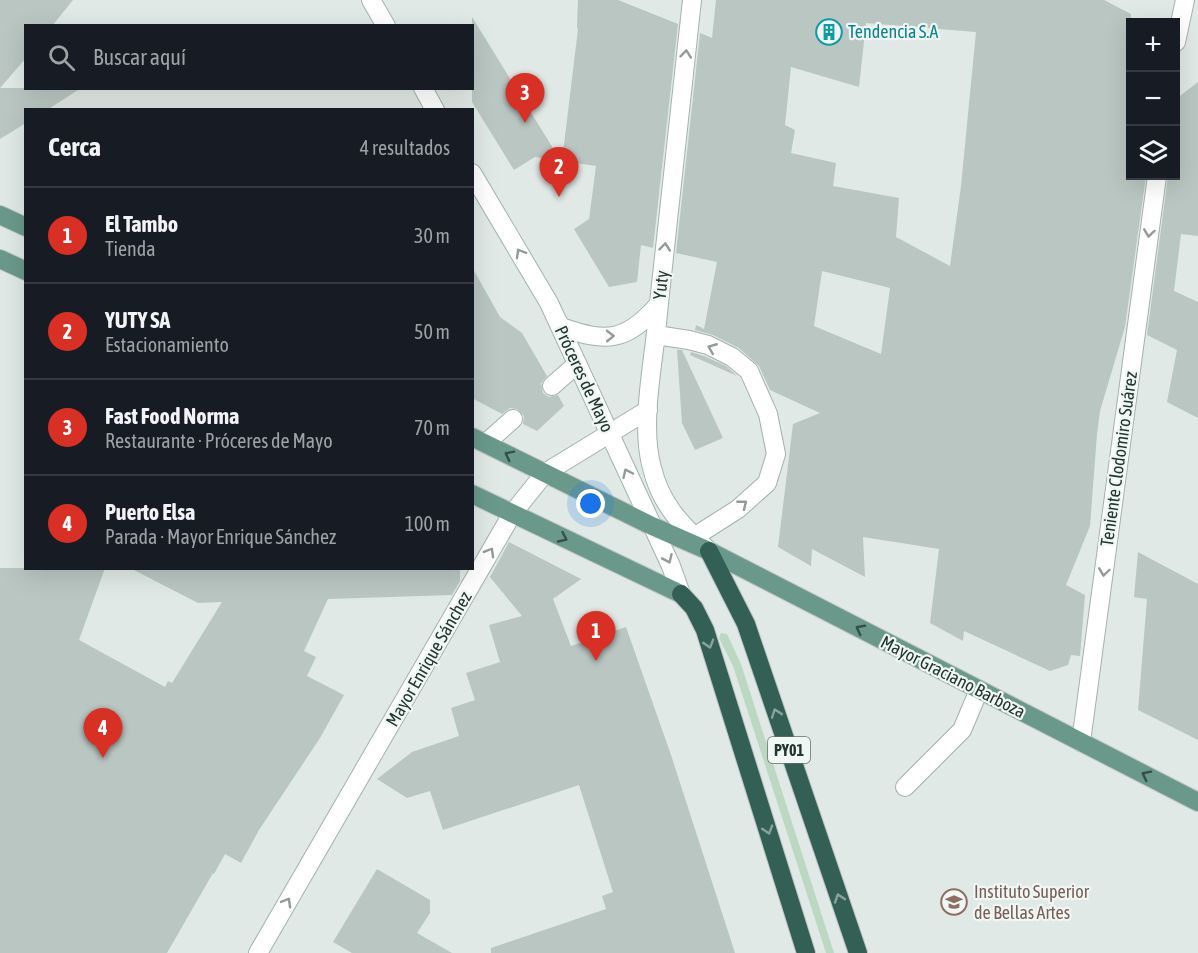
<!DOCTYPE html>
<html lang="es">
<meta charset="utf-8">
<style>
:root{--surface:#171b24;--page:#242831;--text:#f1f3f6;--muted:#9ea1a6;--line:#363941;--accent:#d93025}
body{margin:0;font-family:"Asap Condensed",sans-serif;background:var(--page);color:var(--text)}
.controls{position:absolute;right:18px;top:18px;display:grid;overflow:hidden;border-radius:0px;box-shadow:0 6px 24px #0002}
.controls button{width:54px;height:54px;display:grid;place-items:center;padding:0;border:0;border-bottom:2px solid var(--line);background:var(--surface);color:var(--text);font:30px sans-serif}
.you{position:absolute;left:591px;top:504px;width:21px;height:21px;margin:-15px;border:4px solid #fff;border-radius:50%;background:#1a73e8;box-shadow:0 0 0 9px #1a73e833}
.badge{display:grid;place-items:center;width:39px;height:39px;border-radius:50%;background:var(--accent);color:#fff;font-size:20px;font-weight:700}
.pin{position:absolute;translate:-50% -50px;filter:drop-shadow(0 2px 3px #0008)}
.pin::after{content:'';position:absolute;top:32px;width:21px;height:18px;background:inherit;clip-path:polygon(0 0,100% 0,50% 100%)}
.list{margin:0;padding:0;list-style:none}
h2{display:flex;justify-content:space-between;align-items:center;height:78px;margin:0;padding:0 24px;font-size:26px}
h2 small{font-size:20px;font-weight:400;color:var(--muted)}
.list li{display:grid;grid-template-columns:39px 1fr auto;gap:18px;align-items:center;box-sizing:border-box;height:96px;padding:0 24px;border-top:2px solid var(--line)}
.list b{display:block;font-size:22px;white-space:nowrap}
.list p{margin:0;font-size:20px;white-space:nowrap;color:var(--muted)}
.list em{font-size:20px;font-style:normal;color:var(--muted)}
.icon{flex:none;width:33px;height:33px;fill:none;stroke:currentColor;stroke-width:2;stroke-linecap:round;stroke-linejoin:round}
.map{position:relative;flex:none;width:1198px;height:953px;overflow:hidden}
.search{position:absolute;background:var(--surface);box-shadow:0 6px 24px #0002;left:24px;top:24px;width:450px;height:66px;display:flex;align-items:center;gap:15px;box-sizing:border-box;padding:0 21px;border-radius:0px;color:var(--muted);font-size:22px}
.panel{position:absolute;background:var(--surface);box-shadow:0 6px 24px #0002;left:24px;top:108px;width:450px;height:462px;border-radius:0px}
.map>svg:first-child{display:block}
.green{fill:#bcd8c3}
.building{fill:#b9c6c1;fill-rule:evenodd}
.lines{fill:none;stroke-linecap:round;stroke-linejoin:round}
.lane-casing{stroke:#a4b0ab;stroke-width:20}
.street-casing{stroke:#a4b0ab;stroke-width:20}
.secondary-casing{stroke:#a1b3ac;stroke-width:20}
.primary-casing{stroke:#bdc3c1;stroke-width:20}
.highway-casing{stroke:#bdc3c1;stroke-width:20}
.lane{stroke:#fff;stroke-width:18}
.street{stroke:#fff;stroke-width:18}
.secondary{stroke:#fff;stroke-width:18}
.primary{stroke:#6a998c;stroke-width:18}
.highway{stroke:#335f55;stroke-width:18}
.oneway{stroke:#919b98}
.oneway2{stroke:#355048}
.oneway3{stroke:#88a39c}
.labels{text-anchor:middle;stroke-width:4.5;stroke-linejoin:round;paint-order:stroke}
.shield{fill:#f0f6f3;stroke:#60706b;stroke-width:1.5}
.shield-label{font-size:16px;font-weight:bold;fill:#233731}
.culture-label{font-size:18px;fill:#0d838f;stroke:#f0f6f3;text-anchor:start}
.street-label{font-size:18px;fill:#233731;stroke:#f0f6f3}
.education-label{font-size:18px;fill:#785e54;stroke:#f0f6f3;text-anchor:start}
</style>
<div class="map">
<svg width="1198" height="953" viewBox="0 0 1198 953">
<rect width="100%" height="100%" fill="#e0e9e5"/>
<path class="green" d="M 721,633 L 727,634 L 741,664 L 834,953 L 826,953 L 733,666 L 719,638 Z"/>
<path class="building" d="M 0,0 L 73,0 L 52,26 L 26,26 L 26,58 L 0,88 L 81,88 L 47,110 L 26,110 L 26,123 L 0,139 Z
M 578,0 L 618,0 L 678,24 L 653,248 L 641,245 L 637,282 L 609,287 L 574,229 L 589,219 L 596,166 L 562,161 L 578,29 L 577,28 Z
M 716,0 L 1104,0 L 1131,14 L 1131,176 L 1146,176 L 1125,327 L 1100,411 L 1097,434 L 1090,526 L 1066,585 L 1085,595 L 1080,656 L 1071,655 L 1068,665 L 1050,671 L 964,631 L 963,641 L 930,623 L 939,549 L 863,537 L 865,577 L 812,549 L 811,566 L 778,547 L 793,424 L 820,413 L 770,390 L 759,366 L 739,348 L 713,335 L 695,330 L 696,325 L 704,329 L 717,262 L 676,253 L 700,33 L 712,38 ZM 866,23 L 976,32 L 961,186 L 950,266 L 896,237 L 899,198 L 833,186 L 836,163 L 791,153 L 795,130 L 785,125 L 791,67 L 859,87 ZM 822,271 L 890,288 L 881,354 L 814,326 Z
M 472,17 L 561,161 L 535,157 L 514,170 L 472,102 Z
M 1198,82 L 1198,236 L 1181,234 L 1174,291 L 1198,302 L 1198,418 L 1167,402 L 1177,350 L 1147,335 L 1168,176 L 1176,176 L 1176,99 Z
M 472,267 L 500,317 L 522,333 L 547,376 L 541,383 L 543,393 L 549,397 L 558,395 L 564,406 L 537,431 L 523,424 L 524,416 L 517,409 L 510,408 L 502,414 L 472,398 Z
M 677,350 L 682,350 L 723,438 L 695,450 L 682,423 Z
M 691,352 L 704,356 L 726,366 L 737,376 L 690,355 Z
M 509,542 L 581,579 L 553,599 L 571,646 L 626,627 L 671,755 L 735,953 L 491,953 L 491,948 L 606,909 L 602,896 L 613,892 L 579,785 L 443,830 L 430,791 L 407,798 L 377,779 L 412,752 L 459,736 L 451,708 L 475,700 L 466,673 L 500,662 L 489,625 L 522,616 L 490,577 Z
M 1138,552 L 1198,584 L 1198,740 L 1138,710 L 1147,599 L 1134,597 Z
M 0,568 L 105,568 L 79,640 L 165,687 L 168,681 L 172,683 L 222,602 L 198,603 L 130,568 L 460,568 L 460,581 L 452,595 L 328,599 L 304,651 L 316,657 L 307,676 L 344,695 L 320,738 L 259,830 L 241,863 L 225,854 L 214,874 L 213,873 L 167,953 L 0,953 Z
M 377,869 L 430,900 L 430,913 L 417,933 L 452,953 L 352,953 L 333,942 Z"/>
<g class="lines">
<g class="lane-casing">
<path id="lane" d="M 656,335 L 689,340 L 708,345 L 732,357 L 749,371 L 768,414 L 776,454 L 767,483 L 738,509 L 694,537
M 552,386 L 577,364
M 486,443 L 513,419
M 905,787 L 962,730 L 979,690"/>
</g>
<g class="street-casing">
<path id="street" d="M 1176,42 L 1185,0
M 1081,742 L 1157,176
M 258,953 L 512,514 L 545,473 L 648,410"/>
</g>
<g class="secondary-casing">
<path id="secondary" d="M 371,0 L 386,26
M 692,0 C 680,107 668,215 657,323 C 653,367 640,425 652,468 C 661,505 681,524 707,549
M 423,88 L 435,110
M 472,173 L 549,303 L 671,566 L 681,594
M 558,322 L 561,327 C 607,343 626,342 659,304"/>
</g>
<g class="primary-casing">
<path id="primary" d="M 0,215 L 26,227
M 0,259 L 26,271
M 472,437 L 652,526 L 709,551 L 1198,802
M 472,494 L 681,594"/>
</g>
<g class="highway-casing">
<path id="highway" d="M 709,551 L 746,624 L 858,953
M 681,594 L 694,608 L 705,630 L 806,953"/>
</g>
<use href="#lane" class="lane"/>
<use href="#street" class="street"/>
<use href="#secondary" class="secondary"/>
<use href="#primary" class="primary"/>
<use href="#highway" class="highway"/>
</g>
<defs><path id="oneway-chevron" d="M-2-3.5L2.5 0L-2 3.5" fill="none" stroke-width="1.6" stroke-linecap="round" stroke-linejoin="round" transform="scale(1.5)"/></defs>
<g class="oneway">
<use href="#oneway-chevron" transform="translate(686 54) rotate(-84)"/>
<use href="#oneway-chevron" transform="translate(1149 233) rotate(98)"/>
<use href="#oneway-chevron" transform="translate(665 247) rotate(-84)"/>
<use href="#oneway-chevron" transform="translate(520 253) rotate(-120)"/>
<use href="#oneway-chevron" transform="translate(610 336) rotate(-1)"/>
<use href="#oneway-chevron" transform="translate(712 348) rotate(-158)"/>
<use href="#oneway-chevron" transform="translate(627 473) rotate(-115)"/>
<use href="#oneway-chevron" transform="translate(743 504) rotate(-39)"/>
<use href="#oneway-chevron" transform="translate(490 552) rotate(-60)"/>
<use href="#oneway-chevron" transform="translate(668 559) rotate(66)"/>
<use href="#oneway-chevron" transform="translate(1104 572) rotate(98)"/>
<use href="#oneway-chevron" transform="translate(287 902) rotate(-60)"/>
</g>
<g class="oneway2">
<use href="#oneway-chevron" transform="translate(509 455) rotate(-153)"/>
<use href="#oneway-chevron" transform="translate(563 538) rotate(25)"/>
<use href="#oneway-chevron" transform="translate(860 629) rotate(-153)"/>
<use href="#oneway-chevron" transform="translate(1146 775) rotate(-153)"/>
</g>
<g class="oneway3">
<use href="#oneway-chevron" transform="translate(709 644) rotate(73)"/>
<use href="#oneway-chevron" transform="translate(776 713) rotate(-109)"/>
<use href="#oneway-chevron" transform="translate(768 830) rotate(73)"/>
<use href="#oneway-chevron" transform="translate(839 898) rotate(-109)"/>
</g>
<defs>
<g id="building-ring" transform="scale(1.35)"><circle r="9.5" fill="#f0f6f3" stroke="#0f9aa8" stroke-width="1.5"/><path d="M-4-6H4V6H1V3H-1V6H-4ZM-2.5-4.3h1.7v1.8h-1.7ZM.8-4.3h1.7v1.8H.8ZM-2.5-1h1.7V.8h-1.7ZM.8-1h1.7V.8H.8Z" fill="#0f9aa8"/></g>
<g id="university-ring" transform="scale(1.35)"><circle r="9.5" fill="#f0f6f3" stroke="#8d6e63" stroke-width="1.5"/><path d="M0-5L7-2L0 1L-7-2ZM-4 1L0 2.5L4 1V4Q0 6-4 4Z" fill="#8d6e63"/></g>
</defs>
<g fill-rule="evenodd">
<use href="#building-ring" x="829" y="32"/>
<use href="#university-ring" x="954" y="902"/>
</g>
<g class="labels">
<rect class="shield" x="768" y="737" width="42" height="26" rx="4.5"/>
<g class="shield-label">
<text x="789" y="756">PY01</text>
</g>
<g class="culture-label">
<text x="848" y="38">Tendencia S.A</text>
</g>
<g class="street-label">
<text transform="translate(661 285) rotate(-84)" y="6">Yuty</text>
<text transform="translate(584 379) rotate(65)" y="6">Próceres de Mayo</text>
<text transform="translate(1119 459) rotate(-82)" y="6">Teniente Clodomiro Suárez</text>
<text transform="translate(429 659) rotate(-60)" y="6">Mayor Enrique Sánchez</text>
<text transform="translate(953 677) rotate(27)" y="6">Mayor Graciano Barboza</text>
</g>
<g class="education-label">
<text x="974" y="898">Instituto Superior<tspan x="974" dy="21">de Bellas Artes</tspan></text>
</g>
</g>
</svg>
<div class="controls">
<button>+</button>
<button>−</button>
<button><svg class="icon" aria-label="layers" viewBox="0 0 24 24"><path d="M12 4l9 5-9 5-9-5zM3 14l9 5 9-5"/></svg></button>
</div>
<div class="you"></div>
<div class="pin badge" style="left:596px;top:661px">1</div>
<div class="pin badge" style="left:559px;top:197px">2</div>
<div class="pin badge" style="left:525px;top:123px">3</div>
<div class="pin badge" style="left:103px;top:758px">4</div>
<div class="search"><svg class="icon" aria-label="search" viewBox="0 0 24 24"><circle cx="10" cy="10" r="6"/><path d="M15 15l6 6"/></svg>Buscar aquí</div>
<section class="panel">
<h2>Cerca<small>4 resultados</small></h2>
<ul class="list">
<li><span class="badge">1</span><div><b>El Tambo</b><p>Tienda</p></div><em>30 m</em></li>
<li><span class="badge">2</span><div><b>YUTY SA</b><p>Estacionamiento</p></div><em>50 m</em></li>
<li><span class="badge">3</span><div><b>Fast Food Norma</b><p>Restaurante · Próceres de Mayo</p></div><em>70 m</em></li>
<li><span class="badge">4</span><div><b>Puerto Elsa</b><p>Parada · Mayor Enrique Sánchez</p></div><em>100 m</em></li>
</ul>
</section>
</div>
